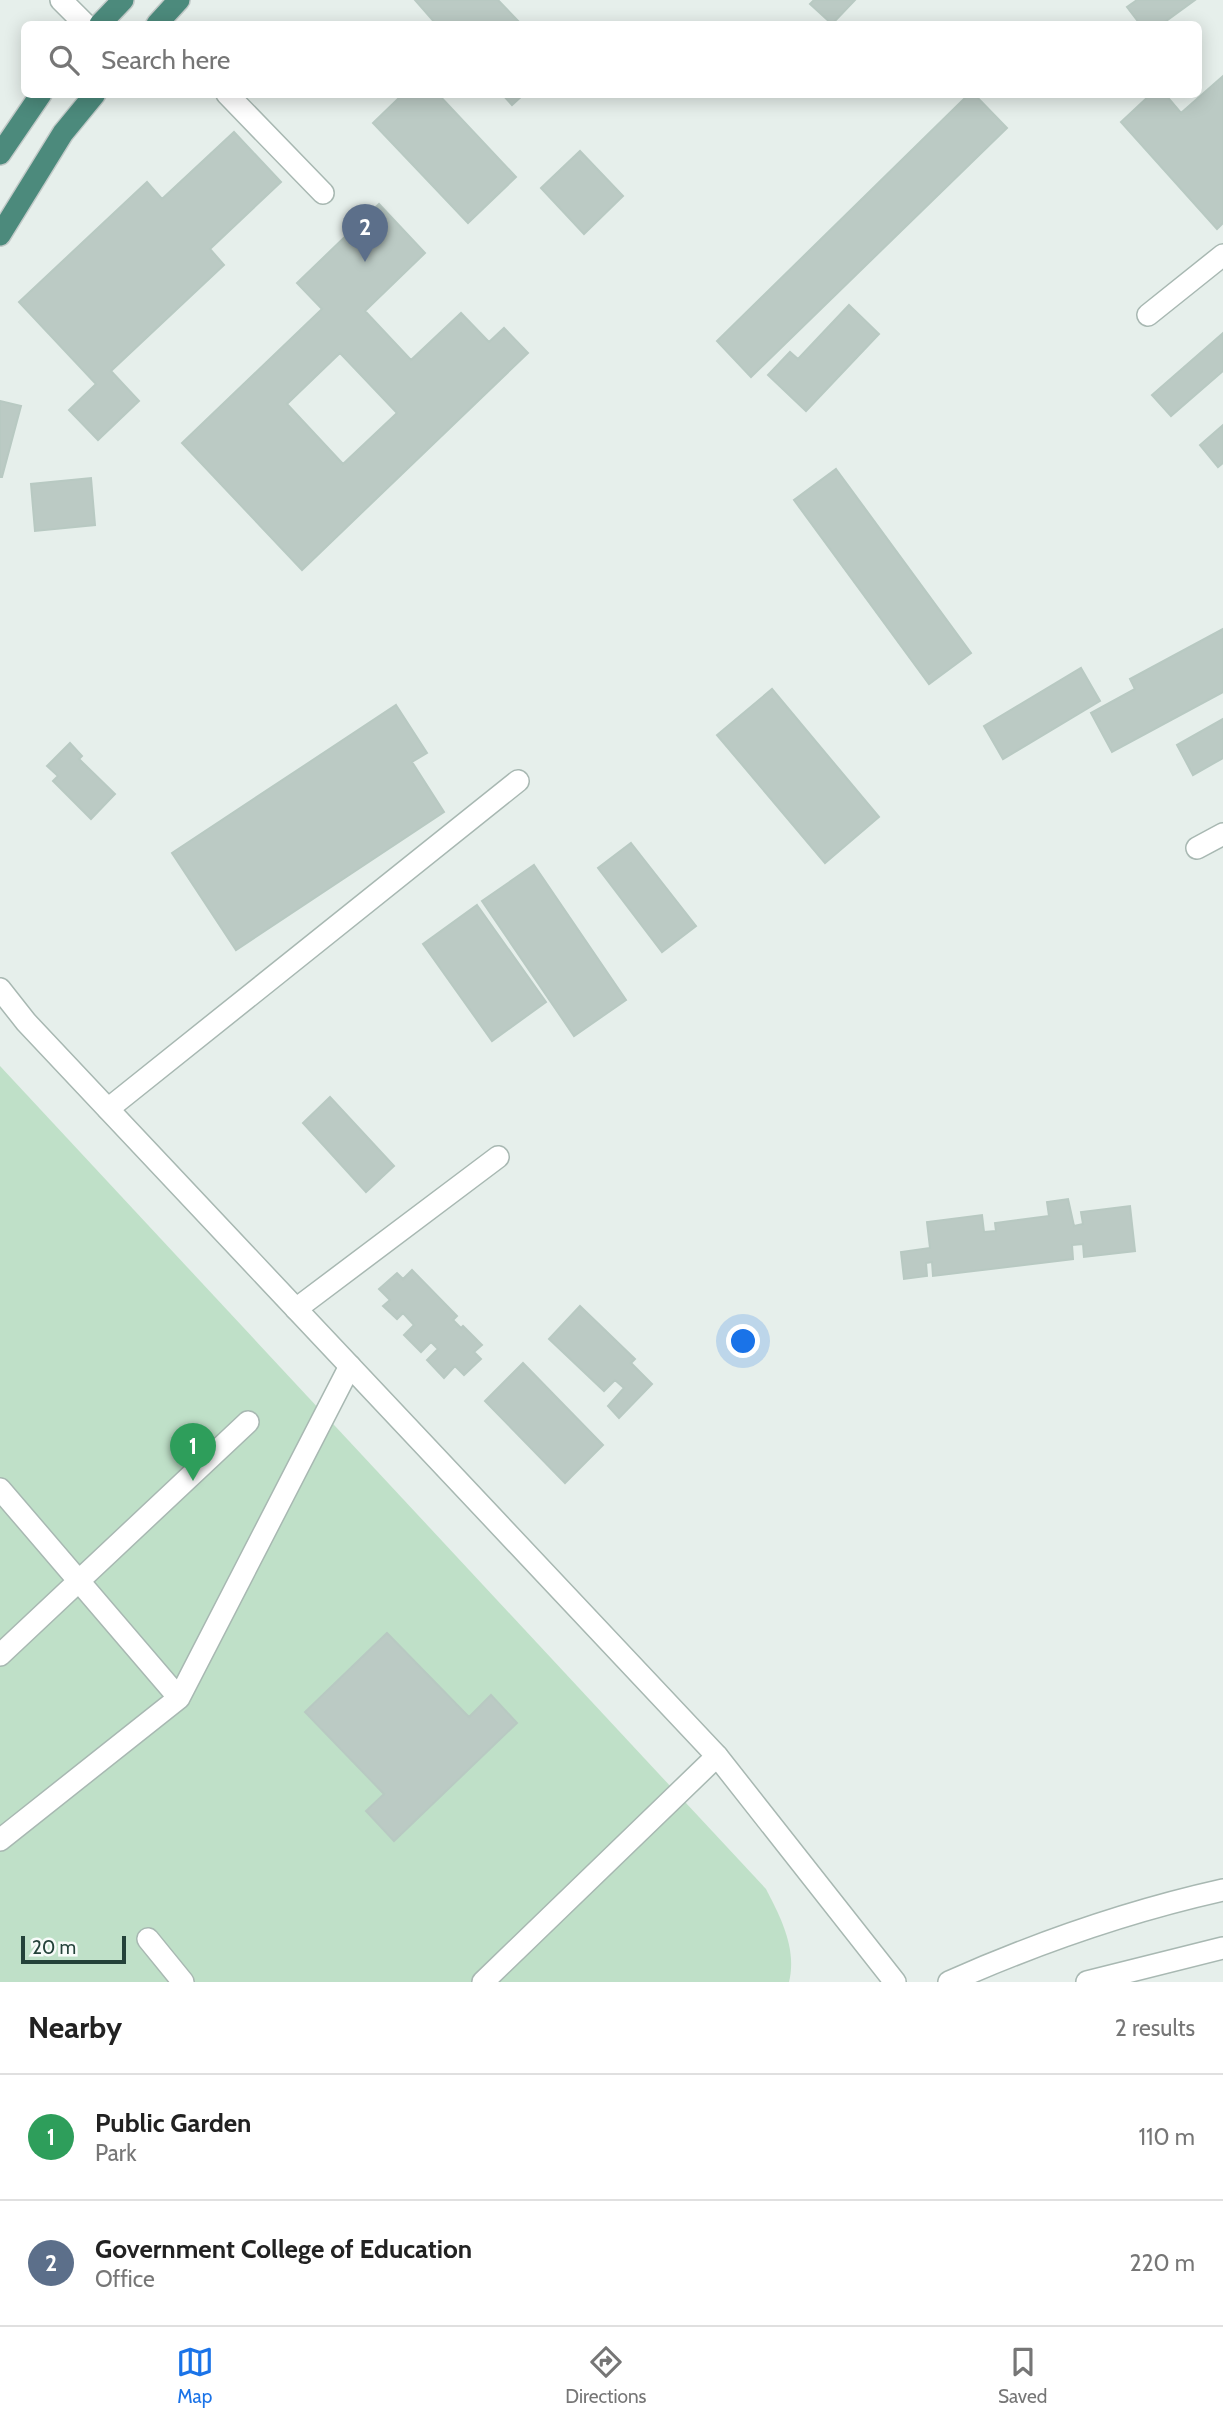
<!DOCTYPE html>
<style>
:root{--surface:#fff;--page:#f2f2f2;--text:#222;--muted:#767676;--line:#e0e0e0;--accent:#1a73e8}
body{margin:0;font-family:Cabin,sans-serif;background:var(--page);color:var(--text)}
.scale{position:absolute;left:21px;bottom:18px;width:105px;box-sizing:border-box;padding-left:7px;border:4px solid #24423a;border-top:0;font-size:19px;line-height:24px;white-space:nowrap;color:#24423a;-webkit-text-stroke:5px #f7fbf9;paint-order:stroke}
.you{position:absolute;left:744px;top:1342px;width:24px;height:24px;margin:-18px;border:5px solid #fff;border-radius:50%;background:#1a73e8;box-shadow:0 0 0 10px #1a73e833}
.badge{display:grid;place-items:center;width:46px;height:46px;border-radius:50%;background:var(--accent);color:#fff;font-size:23px;font-weight:700}
.pin{position:absolute;translate:-50% -58px;filter:drop-shadow(0 2px 4px #0008)}
.pin::after{content:'';position:absolute;top:37px;width:24px;height:21px;background:inherit;clip-path:polygon(0 0,100% 0,50% 100%)}
.list{margin:0;padding:0;list-style:none}
h2{display:flex;justify-content:space-between;align-items:center;height:91px;margin:0;padding:0 28px;font-size:30px}
h2 small{font-size:23px;font-weight:400;color:var(--muted)}
.list li{display:grid;grid-template-columns:46px 1fr auto;gap:21px;align-items:center;box-sizing:border-box;height:126px;padding:0 28px;border-top:2px solid var(--line)}
.list b{display:block;font-size:26px;white-space:nowrap}
.list p{margin:0;font-size:23px;white-space:nowrap;color:var(--muted)}
.list em{font-size:23px;font-style:normal;color:var(--muted)}
.icon{flex:none;width:38px;height:38px;fill:none;stroke:currentColor;stroke-width:2;stroke-linecap:round;stroke-linejoin:round}
.map{position:relative;flex:none;width:1223px;height:1982px;overflow:hidden}
.search{position:absolute;background:var(--surface);box-shadow:0 4px 18px #0003;left:21px;right:21px;top:21px;height:77px;display:flex;align-items:center;gap:18px;box-sizing:border-box;padding:0 24px;border-radius:10px;color:var(--muted);font-size:26px}
.sheet{height:343px;background:var(--surface)}
nav{display:flex;justify-content:space-around;align-items:center;box-sizing:border-box;height:98px;border-top:2px solid var(--line);background:var(--surface);font-size:19px;color:var(--muted)}
nav a{display:grid;justify-items:center;gap:4px}
nav .on{color:var(--accent)}
.map>svg:first-child{display:block}
.green{fill:#bfe0c8}
.building{fill:#bbcac4;stroke:#b8c9c2;stroke-width:2;fill-rule:evenodd}
.lines{fill:none;stroke-linecap:round;stroke-linejoin:round}
.minor-casing{stroke:#a8b8b2;stroke-width:24}
.tertiary-casing{stroke:#a8b8b2;stroke-width:24}
.trunk-casing{stroke:#c2cac8;stroke-width:24}
.minor{stroke:#fff;stroke-width:21}
.tertiary{stroke:#fff;stroke-width:21}
.trunk{stroke:#4c8a7c;stroke-width:21}
</style>
<div class="map">
<svg width="1223" height="1982" viewBox="0 0 1223 1982">
<rect width="100%" height="100%" fill="#e6efeb"/>
<path class="green" d="M 0,1066 L 766,1889 C 781,1918 797,1949 789,1982 L 0,1982 Z"/>
<path class="building" d="M 415,0 L 498,0 L 521,24 L 436,24 Z
M 814,0 L 855,0 L 832,24 L 810,4 Z
M 1137,0 L 1195,0 L 1162,24 L 1140,24 L 1127,7 Z
M 1223,76 L 1223,223 L 1217,229 L 1121,122 L 1151,94 L 1165,94 L 1181,113 Z
M 403,94 L 438,94 L 516,177 L 468,223 L 373,123 Z
M 502,94 L 524,94 L 512,105 Z
M 969,94 L 974,94 L 1007,128 L 751,377 L 717,341 Z
M 234,132 L 281,182 L 210,249 L 224,265 L 111,371 L 139,401 L 98,440 L 69,410 L 96,384 L 19,302 L 147,182 L 162,199 Z
M 580,151 L 623,196 L 584,234 L 541,188 Z
M 379,204 L 425,253 L 365,311 L 411,360 L 461,313 L 489,342 L 504,328 L 528,353 L 302,570 L 182,443 L 322,309 L 297,283 ZM 340,353 L 397,413 L 343,464 L 287,404 Z
M 849,305 L 879,334 L 806,411 L 768,375 L 790,352 L 798,359 Z
M 1223,333 L 1223,371 L 1171,416 L 1152,395 Z
M 0,401 L 21,406 L 2,477 L 0,477 Z
M 1223,425 L 1223,463 L 1218,467 L 1200,445 Z
M 836,469 L 971,653 L 929,684 L 794,500 Z
M 91,478 L 95,525 L 35,531 L 31,484 Z
M 1223,629 L 1223,692 L 1112,752 L 1091,713 L 1135,689 L 1130,679 Z
M 1081,668 L 1100,701 L 1003,759 L 984,726 Z
M 772,689 L 879,817 L 825,863 L 717,735 Z
M 396,705 L 427,753 L 412,762 L 444,812 L 236,950 L 172,853 Z
M 1223,719 L 1223,758 L 1193,775 L 1177,745 Z
M 70,743 L 82,756 L 79,759 L 115,794 L 91,819 L 53,781 L 58,776 L 47,766 Z
M 631,843 L 696,926 L 662,952 L 598,868 Z
M 534,865 L 626,1000 L 574,1036 L 482,901 Z
M 477,905 L 546,1002 L 492,1041 L 423,944 Z
M 330,1097 L 394,1166 L 366,1192 L 303,1123 Z
M 1068,1199 L 1074,1226 L 1083,1224 L 1081,1212 L 1130,1206 L 1135,1251 L 1084,1257 L 1083,1244 L 1072,1245 L 1073,1259 L 933,1276 L 932,1262 L 926,1263 L 927,1276 L 904,1279 L 901,1252 L 930,1248 L 927,1222 L 982,1215 L 984,1232 L 996,1231 L 995,1223 L 1049,1216 L 1047,1202 Z
M 412,1270 L 457,1316 L 453,1320 L 461,1328 L 463,1326 L 482,1345 L 474,1352 L 481,1359 L 464,1375 L 455,1366 L 444,1378 L 427,1360 L 438,1349 L 431,1342 L 421,1352 L 404,1335 L 414,1325 L 403,1313 L 397,1319 L 383,1306 L 390,1300 L 379,1289 L 397,1273 L 403,1279 Z
M 580,1306 L 635,1359 L 631,1363 L 652,1384 L 619,1418 L 608,1406 L 624,1388 L 615,1380 L 604,1391 L 549,1339 Z
M 523,1363 L 603,1445 L 565,1483 L 485,1401 Z
M 387,1633 L 469,1717 L 491,1695 L 517,1723 L 394,1841 L 366,1811 L 384,1794 L 305,1712 Z"/>
<g class="lines">
<g class="minor-casing">
<path id="minor" d="M 61,0 L 85,24
M 227,94 L 323,193
M 1148,315 L 1223,255
M 1197,848 L 1223,834
M 108,1109 L 518,781
M 296,1309 L 498,1157
M 0,1489 L 179,1698
M 0,1655 L 248,1422
M 0,1840 L 179,1698 L 350,1366
M 148,1939 L 183,1982
M 483,1982 L 717,1756"/>
</g>
<g class="tertiary-casing">
<path id="tertiary" d="M 0,989 L 26,1022 L 717,1756 L 895,1982
M 949,1982 C 1037,1943 1129,1911 1223,1890
M 1087,1982 L 1223,1948"/>
</g>
<g class="trunk-casing">
<path id="trunk" d="M 100,24 L 123,0
M 157,24 L 179,0
M 0,154 L 41,94
M 0,235 L 63,133 L 95,94"/>
</g>
<use href="#minor" class="minor"/>
<use href="#tertiary" class="tertiary"/>
<use href="#trunk" class="trunk"/>
</g>
</svg>
<div class="scale">20 m</div>
<div class="you"></div>
<div class="pin badge" style="left:193px;top:1481px;background:#2e9e5b">1</div>
<div class="pin badge" style="left:365px;top:262px;background:#5c6f8a">2</div>
<div class="search"><svg class="icon" aria-label="search" viewBox="0 0 24 24"><circle cx="10" cy="10" r="6"/><path d="M15 15l6 6"/></svg>Search here</div>
</div>
<section class="sheet">
<h2>Nearby<small>2 results</small></h2>
<ul class="list">
<li><span class="badge" style="background:#2e9e5b">1</span><div><b>Public Garden</b><p>Park</p></div><em>110 m</em></li>
<li><span class="badge" style="background:#5c6f8a">2</span><div><b>Government College of Education</b><p>Office</p></div><em>220 m</em></li>
</ul>
</section>
<nav>
<a class="on"><svg class="icon" aria-label="map" viewBox="0 0 24 24"><path d="M3 6l6-2 6 2 6-2v14l-6 2-6-2-6 2zM9 4v14M15 6v14"/></svg>Map</a>
<a><svg class="icon" aria-label="directions" viewBox="0 0 24 24"><path d="M12 3l9 9-9 9-9-9zM9 14v-3h6M13 9l2 2-2 2"/></svg>Directions</a>
<a><svg class="icon" aria-label="saved" viewBox="0 0 24 24"><path d="M7 4h10v16l-5-4-5 4z"/></svg>Saved</a>
</nav>
